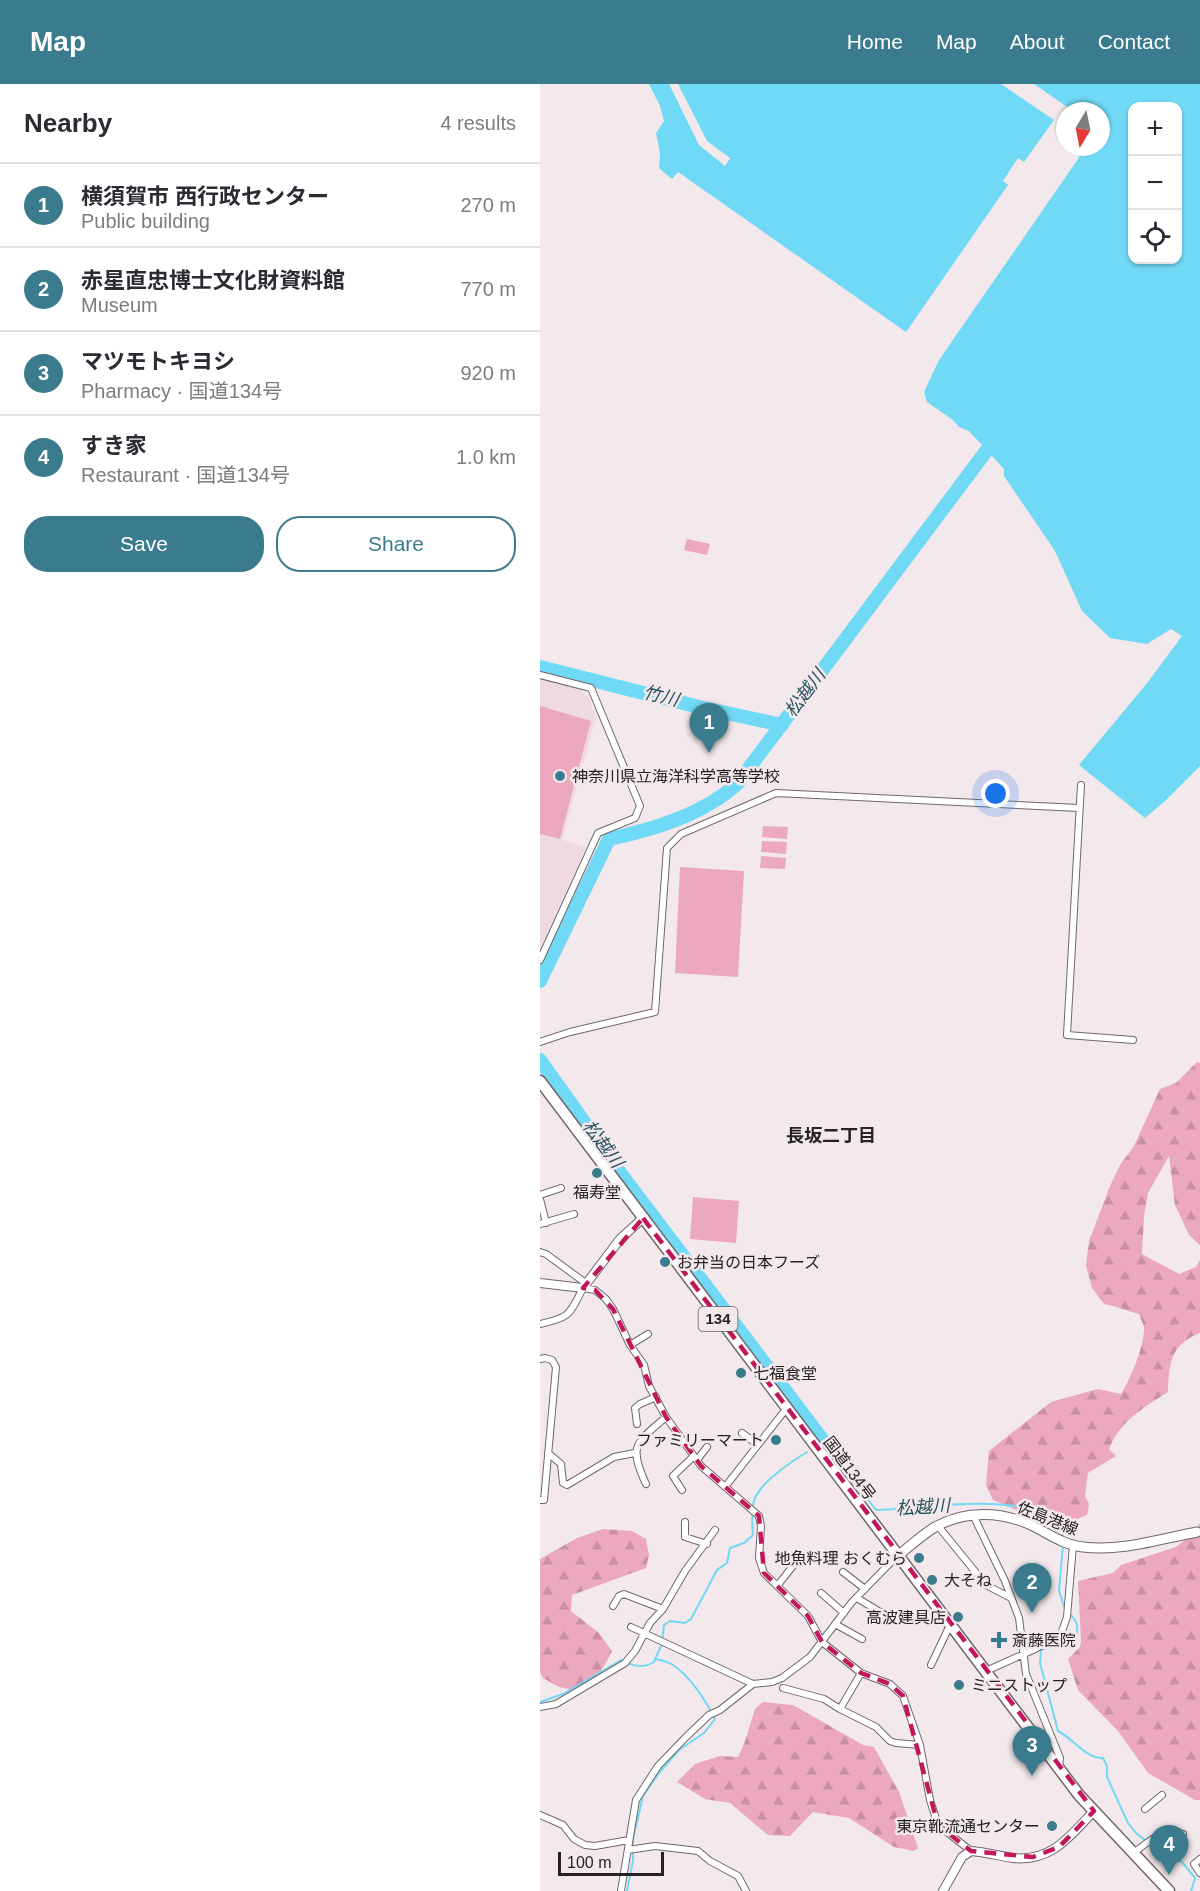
<!DOCTYPE html>
<meta charset="utf-8">
<style>
:root{--surface:#fff;--page:#f7f7f7;--text:#2b2b33;--muted:#7c7c81;--line:#e1e1e2;--accent:#3a7b8d}
body{margin:0;font-family:Helvetica,"Noto Sans JP",sans-serif;background:var(--page);color:var(--text)}
.controls{position:absolute;right:18px;top:18px;display:grid;overflow:hidden;border-radius:12px;box-shadow:0 2px 4px #0004}
.controls button{width:54px;height:54px;display:grid;place-items:center;padding:0;border:0;border-bottom:2px solid var(--line);background:var(--surface);color:var(--text);font:30px sans-serif}
.compass{position:absolute;left:516px;top:18px;width:54px;height:54px;border-radius:50%;background:var(--surface);box-shadow:0 2px 4px #0004;rotate:190deg}
.scale{position:absolute;left:18px;bottom:15px;width:106px;box-sizing:border-box;padding-left:6px;border:3px solid #262223;border-top:0;font-size:16px;line-height:21px;white-space:nowrap;color:#262223;-webkit-text-stroke:4px #f3e8eb;paint-order:stroke}
.you{position:absolute;left:456px;top:710px;width:21px;height:21px;margin:-15px;border:4px solid #fff;border-radius:50%;background:#1a73e8;box-shadow:0 0 0 9px #1a73e833}
.badge{display:grid;place-items:center;width:39px;height:39px;border-radius:50%;background:var(--accent);color:#fff;font-size:20px;font-weight:700}
.pin{position:absolute;translate:-50% -50px;filter:drop-shadow(0 2px 3px #0008)}
.pin::after{content:'';position:absolute;top:32px;width:21px;height:18px;background:inherit;clip-path:polygon(0 0,100% 0,50% 100%)}
.list{margin:0;padding:0;list-style:none}
h2{display:flex;justify-content:space-between;align-items:center;height:78px;margin:0;padding:0 24px;font-size:26px}
h2 small{font-size:20px;font-weight:400;color:var(--muted)}
.list li{display:grid;grid-template-columns:39px 1fr auto;gap:18px;align-items:center;box-sizing:border-box;height:84px;padding:0 24px;border-top:2px solid var(--line)}
.list b{display:block;font-size:22px;white-space:nowrap}
.list p{margin:0;font-size:20px;white-space:nowrap;color:var(--muted)}
.list em{font-size:20px;font-style:normal;color:var(--muted)}
.actions{display:flex;gap:12px;padding:18px 24px}
.actions a{flex:1;padding:14px 0;border:2px solid var(--accent);border-radius:24px;text-align:center;font-size:21px;color:var(--accent)}
.actions .main{background:var(--accent);color:#fff}
.icon{flex:none;width:33px;height:33px;fill:none;stroke:currentColor;stroke-width:2;stroke-linecap:round;stroke-linejoin:round}
.map{position:relative;flex:none;width:660px;height:1807px;overflow:hidden}
header{display:flex;align-items:center;gap:36px;box-sizing:border-box;height:84px;padding:0 30px;background:var(--accent);color:#fff}
header strong{font-size:28px}
nav{display:flex;gap:33px;margin-inline-start:auto;font-size:21px}
main{display:flex}
aside{flex:1;background:var(--surface)}
.map>svg:first-child{display:block}
.built{fill:#eedae0}
.green{fill:#eba8bf}
.forest{fill:url(#forest-firs)}
.water{fill:#70d9f5;fill-rule:evenodd}
.lines{fill:none;stroke-linecap:round;stroke-linejoin:round}
.stream{stroke:#70d9f5;stroke-width:2}
.river{stroke:#70d9f5;stroke-width:14}
.minor-casing{stroke:#71676a;stroke-width:8}
.tertiary-casing{stroke:#71676a;stroke-width:10}
.secondary-casing{stroke:#71676a;stroke-width:11}
.trunk-casing{stroke:#71676a;stroke-width:13}
.minor{stroke:#fff;stroke-width:6}
.tertiary{stroke:#fff;stroke-width:8}
.secondary{stroke:#fff;stroke-width:9}
.trunk{stroke:#fff;stroke-width:10}
.marked{fill:none;stroke:#c2185b;stroke-width:4.5;stroke-dasharray:12 8;stroke-linejoin:round}
.poi-dot{fill:#3a7b8d;stroke:#f3e8eb;stroke-width:2}
.labels{text-anchor:middle;stroke-width:5;stroke-linejoin:round;paint-order:stroke}
.shield{fill:#f3e8eb;stroke:#645d5f;stroke-width:1.5}
.shield-label{font-size:15px;font-weight:bold;fill:#262223}
.poi-label{font-size:16px;fill:#262223;stroke:#f3e8eb;text-anchor:start}
.street-label{font-size:16px;fill:#262223;stroke:#f3e8eb}
.water-label{font-size:18px;font-style:italic;fill:#25535f;stroke:#f3e8eb}
.neighbourhood-label{font-size:18px;font-weight:bold;fill:#262223;stroke:#f3e8eb}
</style>
<header>
<strong>Map</strong>
<nav><a>Home</a><a>Map</a><a>About</a><a>Contact</a></nav>
</header>
<main>
<aside>
<h2>Nearby<small>4 results</small></h2>
<ul class="list">
<li><span class="badge">1</span><div><b>横須賀市 西行政センター</b><p>Public building</p></div><em>270 m</em></li>
<li><span class="badge">2</span><div><b>赤星直忠博士文化財資料館</b><p>Museum</p></div><em>770 m</em></li>
<li><span class="badge">3</span><div><b>マツモトキヨシ</b><p>Pharmacy · 国道134号</p></div><em>920 m</em></li>
<li><span class="badge">4</span><div><b>すき家</b><p>Restaurant · 国道134号</p></div><em>1.0 km</em></li>
</ul>
<div class="actions"><a class="main">Save</a><a>Share</a></div>
</aside>
<div class="map">
<svg width="660" height="1807" viewBox="0 0 660 1807">
<defs>
<pattern id="forest-firs" width="22" height="20" patternUnits="userSpaceOnUse" patternTransform="scale(1.5)"><rect width="22" height="20" fill="#eba8bf"/><path d="M5 1l3.5 6h-7zM16 11l3.5 6h-7z" fill="#c990a4"/></pattern>
</defs>
<rect width="100%" height="100%" fill="#f3e8eb"/>
<path class="built" d="M 0,595 L 40,605 L 50,616 L 56,634 L 22,756 L 46,763 L 0,865 Z"/>
<path class="green" d="M 147,455 L 170,460 L 167,471 L 144,466 Z
M 0,622 L 51,637 L 20,755 L 0,750 Z
M 223,742 L 248,743 L 247,755 L 222,753 Z
M 222,757 L 247,758 L 246,770 L 221,768 Z
M 221,772 L 246,774 L 245,785 L 220,784 Z
M 140,783 L 204,787 L 198,893 L 135,889 Z
M 153,1113 L 199,1117 L 196,1159 L 150,1155 Z"/>
<path class="forest" d="M 657,978 L 660,979 L 660,1161 L 649,1151 L 635,1121 L 629,1072 L 608,1109 L 604,1132 L 602,1170 L 639,1190 L 656,1183 L 660,1176 L 660,1249 C 630,1261 629,1279 628,1308 C 604,1323 579,1338 569,1365 L 576,1372 L 548,1389 L 545,1412 L 549,1420 L 547,1431 L 528,1439 L 514,1438 L 488,1431 L 453,1416 L 446,1401 L 449,1367 L 511,1318 L 558,1305 L 581,1310 C 590,1296 605,1261 604,1243 C 603,1239 600,1234 599,1230 C 587,1227 577,1222 564,1220 L 552,1204 L 546,1182 L 549,1157 L 570,1102 L 580,1081 L 594,1062 L 620,1005 L 636,999 Z
M 660,1439 L 660,1716 L 655,1716 L 608,1689 L 578,1647 L 538,1606 L 528,1575 L 540,1563 L 541,1557 L 538,1497 L 573,1489 L 581,1481 L 636,1463 L 654,1449 Z
M 63,1445 L 92,1447 L 106,1455 L 109,1471 L 106,1484 L 32,1511 L 31,1527 L 59,1549 L 72,1567 C 63,1585 49,1611 24,1604 C 17,1603 9,1597 3,1594 L 0,1588 L 0,1475 L 37,1454 Z
M 223,1618 L 253,1621 L 323,1661 L 334,1663 L 359,1708 L 378,1764 L 374,1767 L 354,1763 L 309,1734 L 273,1728 L 250,1752 L 228,1751 L 190,1719 L 165,1715 L 137,1698 L 155,1680 L 180,1672 L 198,1673 L 204,1660 L 215,1625 Z"/>
<path class="water" d="M 109,0 L 129,0 L 159,61 L 185,82 L 190,74 L 167,57 L 138,0 L 461,0 L 514,36 L 484,78 L 478,74 L 463,97 L 468,101 L 366,248 L 138,88 L 132,95 L 119,84 L 120,69 L 116,49 L 124,37 L 120,22 Z
M 494,0 L 660,0 L 660,682 L 625,717 L 605,734 L 539,681 L 608,598 L 642,552 L 631,545 L 607,560 L 570,554 L 542,527 L 515,467 L 464,392 L 464,385 L 429,347 L 419,343 L 413,336 L 387,318 L 384,308 L 399,276 L 538,75 L 542,63 L 561,63 L 561,27 L 533,27 ZM 592,22 L 638,22 L 638,176 L 592,176 Z"/>
<g class="lines">
<path class="stream" d="M 282,1360 L 285,1359 L 336,1426 C 387,1425 483,1405 522,1442 L 523,1454
M 523,1460 L 519,1507 L 525,1525
M 529,1529 C 538,1538 539,1543 535,1556 C 525,1562 513,1562 501,1566 L 500,1579 L 518,1647 C 535,1656 545,1674 563,1674 L 567,1682 L 567,1693 L 588,1739 L 596,1749 L 625,1772 L 642,1778 L 655,1794 L 651,1807
M 0,1618 L 23,1610 L 81,1576 C 93,1582 102,1585 114,1578 L 115,1575
M 87,1807 L 93,1776 L 93,1755 L 103,1712 L 119,1689 L 139,1666 L 164,1649 L 175,1635 C 167,1618 149,1591 133,1581 C 128,1578 121,1576 115,1575 L 122,1560 L 124,1541 L 130,1537 L 145,1539 L 151,1535 L 177,1486 L 187,1479 L 190,1464 L 204,1459 L 213,1451 C 212,1440 211,1428 214,1417 C 219,1399 251,1378 267,1368"/>
<path class="river" d="M 0,583 L 159,623 L 242,641
M 0,897 L 69,755 C 115,745 162,731 197,700 L 447,366
M 0,976 L 84,1094 L 285,1359"/>
<g class="minor-casing">
<path id="minor" d="M 0,591 L 51,604 L 100,722 L 95,734 L 58,749 L 0,876
M 541,701 L 527,951 L 593,956
M 0,958 L 30,948 L 115,928 L 127,764 L 141,750 L 236,709 L 539,724
M 0,1111 L 21,1104
M 0,1115 L 6,1139
M 0,1140 L 34,1130
M 0,1168 L 6,1170 L 47,1200
M 0,1240 C 31,1233 29,1231 43,1204 L 55,1206 L 66,1215 L 73,1225 L 90,1261 L 104,1281 L 109,1302 L 126,1333 L 161,1382 L 219,1432 L 221,1442 L 219,1474 L 224,1489 L 268,1532 L 282,1558 L 321,1589 L 350,1600 L 363,1612 L 380,1661 L 390,1716 L 398,1741 L 431,1767
M 90,1261 L 108,1250
M 0,1275 L 5,1274 L 12,1276 L 16,1283 L 4,1416 L 0,1416
M 97,1340 L 95,1324 L 100,1320 L 116,1313
M 202,1349 L 218,1361
M 8,1369 L 21,1380 L 23,1399 L 27,1401 L 74,1373 L 95,1369
M 157,1376 L 167,1363
M 106,1400 C 88,1361 96,1359 126,1333
M 185,1403 L 246,1325
M 142,1406 L 133,1392 L 154,1372
M 433,1431 L 465,1497 L 479,1534 L 486,1590 L 520,1674 L 519,1684
M 145,1438 L 145,1453 L 167,1460
M 398,1442 L 446,1501 L 471,1514
M 303,1488 L 325,1505
M 237,1502 L 253,1482
M 281,1509 L 304,1529
M 317,1514 L 345,1531
M 73,1522 L 79,1512 L 84,1510 L 123,1525
M 295,1540 L 322,1555
M 91,1543 L 213,1600 L 232,1598 L 242,1594 L 270,1573 L 312,1518 L 358,1471
M 391,1581 L 410,1541
M 446,1587 L 495,1565 L 521,1550 L 527,1533 L 533,1461
M 243,1604 L 284,1615 L 300,1625 L 336,1643 L 350,1657 L 356,1659 L 380,1661
M 0,1623 L 16,1620 L 85,1579 L 95,1567 L 110,1539 L 123,1525 L 145,1487 L 175,1446
M 300,1625 L 321,1589
M 605,1725 L 622,1711
M 0,1731 L 23,1741 L 34,1755 L 45,1761 L 55,1762 L 89,1756
M 88,1766 L 115,1762 L 158,1767 L 170,1777 L 198,1792 L 206,1807
M 593,1769 C 613,1756 617,1745 643,1750
M 660,1775 L 654,1780 L 660,1789
M 81,1807 L 96,1716 L 118,1682 L 145,1654 L 169,1631 L 180,1626 L 213,1600"/>
</g>
<g class="tertiary-casing">
<path id="tertiary" d="M 0,1199 L 43,1204 L 80,1155 L 103,1134
M 403,1807 L 422,1773 L 431,1767 C 445,1768 459,1772 473,1774 C 512,1778 530,1752 554,1727"/>
</g>
<g class="secondary-casing">
<path id="secondary" d="M 359,1471 C 371,1461 382,1451 395,1443 C 425,1426 462,1427 493,1442 C 509,1450 524,1461 543,1463 C 579,1468 621,1455 657,1448"/>
</g>
<g class="trunk-casing">
<path id="trunk" d="M 0,997 L 539,1711 L 629,1807"/>
</g>
<use href="#minor" class="minor"/>
<use href="#tertiary" class="tertiary"/>
<use href="#secondary" class="secondary"/>
<use href="#trunk" class="trunk"/>
</g>
<path class="marked" d="M 103,1134 L 554,1727 L 519,1763 L 493,1773 L 431,1767 L 398,1741 L 363,1612 L 350,1600 L 321,1589 L 282,1558 L 268,1532 L 224,1489 L 219,1432 L 161,1382 L 126,1333 L 73,1225 L 55,1206 L 43,1204 Z"/>
<g class="poi-dot">
<circle cx="20" cy="692" r="6"/>
<circle cx="57" cy="1089" r="6"/>
<circle cx="125" cy="1178" r="6"/>
<circle cx="201" cy="1289" r="6"/>
<circle cx="236" cy="1356" r="6"/>
<circle cx="379" cy="1474" r="6"/>
<circle cx="392" cy="1496" r="6"/>
<circle cx="418" cy="1533" r="6"/>
<path d="M456 1547h6v6h6v6h-6v6h-6v-6h-6v-6h6z"/>
<circle cx="419" cy="1601" r="6"/>
<circle cx="512" cy="1742" r="6"/>
</g>
<g class="labels">
<rect class="shield" x="158.5" y="1223" width="39" height="24" rx="4.5"/>
<g class="shield-label">
<text x="178" y="1240">134</text>
</g>
<g class="poi-label">
<text x="32" y="698">神奈川県立海洋科学高等学校</text>
<text x="57" y="1114" text-anchor="middle">福寿堂</text>
<text x="137" y="1184">お弁当の日本フーズ</text>
<text x="213" y="1295">七福食堂</text>
<text x="224" y="1362" text-anchor="end">ファミリーマート</text>
<text x="367" y="1480" text-anchor="end">地魚料理 おくむら</text>
<text x="404" y="1502">大そね</text>
<text x="406" y="1539" text-anchor="end">高波建具店</text>
<text x="472" y="1562">斎藤医院</text>
<text x="431" y="1607">ミニストップ</text>
<text x="500" y="1748" text-anchor="end">東京靴流通センター</text>
</g>
<g class="street-label">
<text transform="translate(310 1384) rotate(53)" y="6">国道134号</text>
<text transform="translate(508 1434) rotate(22)" y="6">佐島港線</text>
</g>
<g class="water-label">
<text transform="translate(265 609) rotate(-53)" y="6">松越川</text>
<text transform="translate(121 612) rotate(14)" y="6">竹川</text>
<text transform="translate(63 1060) rotate(53)" y="6">松越川</text>
<text transform="translate(383 1423) rotate(-3)" y="6">松越川</text>
</g>
<g class="neighbourhood-label">
<text x="291" y="1058">長坂二丁目</text>
</g>
</g>
</svg>
<div class="controls">
<button>+</button>
<button>−</button>
<button><svg class="icon" aria-label="locate" viewBox="0 0 24 24"><circle cx="12" cy="12" r="6"/><path d="M12 2v4M12 18v4M2 12h4M18 12h4"/></svg></button>
</div>
<svg class="compass" viewBox="-18 -18 36 36"><path d="M0-13l5 13h-10z" fill="#e53935"/><path d="M0 13l5-13h-10z" fill="#7c7c81"/></svg>
<div class="scale">100 m</div>
<div class="you"></div>
<div class="pin badge" style="left:169px;top:669px">1</div>
<div class="pin badge" style="left:492px;top:1529px">2</div>
<div class="pin badge" style="left:492px;top:1692px">3</div>
<div class="pin badge" style="left:629px;top:1791px">4</div>
</div>
</main>
